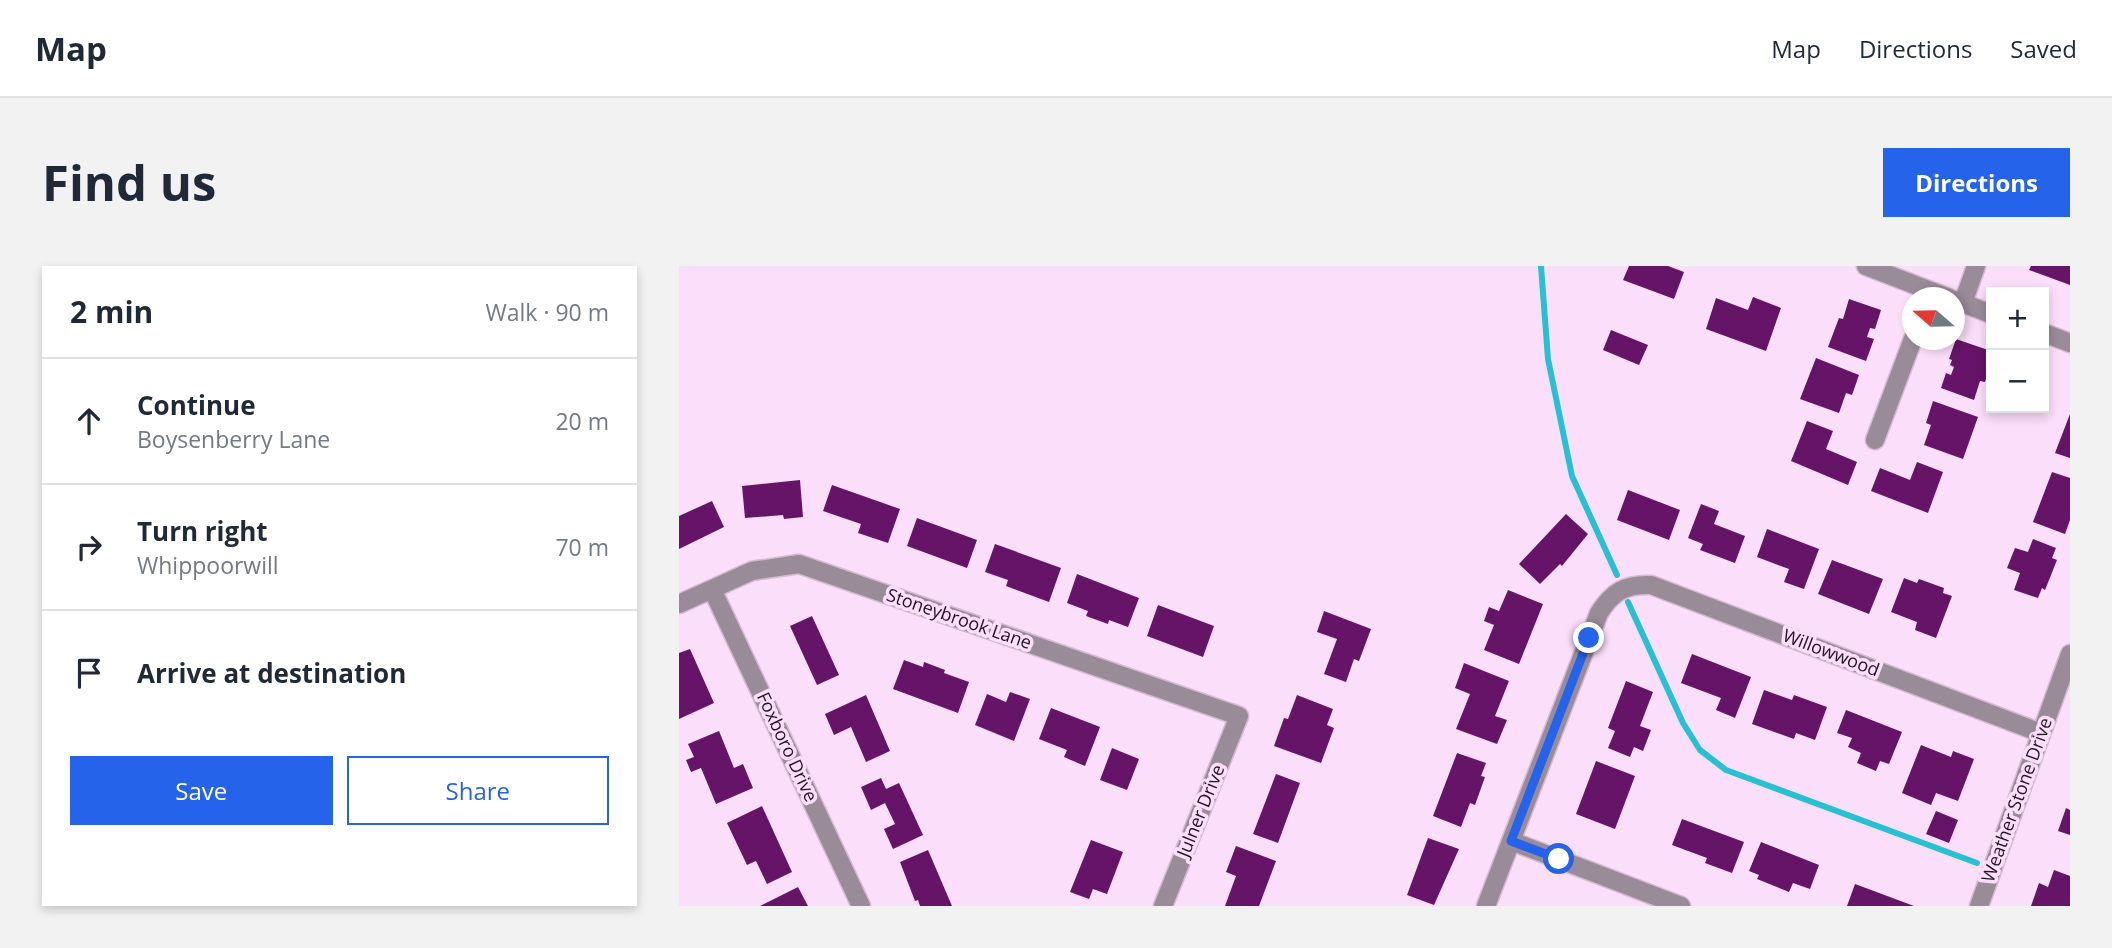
<!DOCTYPE html>
<meta charset="utf-8">
<style>
:root{--surface:#fff;--page:#f2f2f3;--text:#1f2937;--muted:#747a83;--line:#e0e1e3;--accent:#2563eb}
body{margin:0;font-family:"Open Sans",sans-serif;background:var(--page);color:var(--text)}
.controls{position:absolute;right:21px;top:21px;display:grid;overflow:hidden;border-radius:0px;box-shadow:0 4px 10px #0003}
.controls button{width:63px;height:63px;display:grid;place-items:center;padding:0;border:0;border-bottom:2px solid var(--line);background:var(--surface);color:var(--text);font:35px sans-serif}
.compass{position:absolute;left:1223px;top:21px;width:63px;height:63px;border-radius:50%;background:var(--surface);box-shadow:0 4px 10px #0003;rotate:290deg}
.stop{position:absolute;width:21px;height:21px;margin:-16px;border:5px solid #2563eb;border-radius:50%;background:#fff}
.stop.end{background:#2563eb;border-color:#fff;box-shadow:0 2px 7px #0008}
.list{margin:0;padding:0;list-style:none}
h2{display:flex;justify-content:space-between;align-items:center;height:91px;margin:0;padding:0 28px;font-size:30px}
h2 small{font-size:23px;font-weight:400;color:var(--muted)}
.list li{display:grid;grid-template-columns:46px 1fr auto;gap:21px;align-items:center;box-sizing:border-box;height:126px;padding:0 28px;border-top:2px solid var(--line)}
.list b{display:block;font-size:26px;white-space:nowrap}
.list p{margin:0;font-size:23px;white-space:nowrap;color:var(--muted)}
.list em{font-size:23px;font-style:normal;color:var(--muted)}
.actions{display:flex;gap:14px;padding:21px 28px}
.actions a{flex:1;padding:16px 0;border:2px solid var(--accent);border-radius:0px;text-align:center;font-size:24px;color:var(--accent)}
.actions .main{background:var(--accent);color:#fff}
.icon{flex:none;width:38px;height:38px;fill:none;stroke:currentColor;stroke-width:2;stroke-linecap:round;stroke-linejoin:round}
.map{position:relative;flex:none;width:1391px;height:640px;overflow:hidden;border-radius:0px}
header{display:flex;align-items:center;gap:42px;box-sizing:border-box;height:98px;padding:0 35px;background:var(--surface);border-bottom:2px solid var(--line)}
header strong{font-size:33px}
nav{display:flex;gap:38px;margin-inline-start:auto;font-size:24px}
.intro{display:flex;align-items:center;justify-content:space-between;box-sizing:border-box;height:168px;padding:0 42px}
h1{margin:0;font-size:49px}
.button{padding:18px 32px;border-radius:0px;background:var(--accent);color:#fff;font-size:24px;font-weight:700}
main{display:flex;gap:42px;padding:0 42px}
aside{flex:1;background:var(--surface);border-radius:0px;box-shadow:0 4px 10px #0003}
.map>svg:first-child{display:block}
.lines{fill:none;stroke-linecap:round;stroke-linejoin:round}
.stream{stroke:#28c0d3;stroke-width:6}
.building{fill:#661467}
.minor-casing{stroke:#d4bad3;stroke-width:21}
.tertiary-casing{stroke:#d4bad3;stroke-width:21}
.minor{stroke:#9a8b99;stroke-width:18}
.tertiary{stroke:#9a8b99;stroke-width:18}
.route{stroke:#2563eb;stroke-width:9}
.labels{text-anchor:middle;stroke-width:7;stroke-linejoin:round;paint-order:stroke}
.street-label{font-size:18px;fill:#231623;stroke:#fbdefa}
</style>
<header>
<strong>Map</strong>
<nav><a>Map</a><a>Directions</a><a>Saved</a></nav>
</header>
<div class="intro"><h1>Find us</h1><a class="button">Directions</a></div>
<main>
<aside>
<h2>2 min<small>Walk · 90 m</small></h2>
<ul class="list">
<li><svg class="icon" aria-label="ahead" viewBox="0 0 24 24"><path d="M12 20V5M6 11l6-6 6 6"/></svg><div><b>Continue</b><p>Boysenberry Lane</p></div><em>20 m</em></li>
<li><svg class="icon" aria-label="right" viewBox="0 0 24 24"><path d="M7 20v-9h11M14 6l5 5-5 5"/></svg><div><b>Turn right</b><p>Whippoorwill</p></div><em>70 m</em></li>
<li><svg class="icon" aria-label="arrive" viewBox="0 0 24 24"><path d="M6 21V4h12l-3 4 3 4H6"/></svg><div><b>Arrive at destination</b></div></li>
</ul>
<div class="actions"><a class="main">Save</a><a>Share</a></div>
</aside>
<div class="map">
<svg width="1391" height="640" viewBox="0 0 1391 640">
<rect width="100%" height="100%" fill="#fbdefa"/>
<g class="lines">
<path class="stream" d="M 862,0 L 869,93 L 893,210 L 938,309
M 949,336 L 1004,457 L 1021,484 L 1047,504 L 1298,597"/>
</g>
<path class="building" d="M 950,0 L 989,0 L 1005,6 L 995,33 L 944,14 Z
M 1352,0 L 1391,0 L 1391,19 L 1350,4 Z
M 1074,31 L 1102,42 L 1087,85 L 1027,63 L 1037,32 L 1069,44 Z
M 1170,33 L 1202,44 L 1196,63 L 1191,62 L 1188,71 L 1195,73 L 1187,95 L 1149,81 L 1160,52 L 1164,53 Z
M 932,64 L 969,79 L 960,99 L 924,84 Z
M 1277,73 L 1312,85 L 1312,97 L 1306,116 L 1301,115 L 1295,134 L 1262,122 L 1267,107 L 1272,109 L 1275,101 L 1271,99 L 1273,94 L 1270,93 Z
M 1137,92 L 1180,109 L 1173,129 L 1167,127 L 1160,147 L 1121,133 Z
M 1254,135 L 1299,151 L 1284,193 L 1245,179 L 1252,159 L 1247,157 Z
M 1391,148 L 1391,192 L 1376,187 Z
M 1128,155 L 1154,165 L 1147,183 L 1178,196 L 1169,219 L 1112,195 Z
M 1238,196 L 1264,206 L 1249,247 L 1192,225 L 1201,202 L 1231,214 Z
M 1373,206 L 1391,212 L 1391,254 L 1386,268 L 1354,256 Z
M 121,214 L 124,251 L 105,253 L 104,249 L 66,252 L 63,220 Z
M 153,219 L 221,243 L 209,277 L 179,267 L 182,258 L 144,245 Z
M 949,224 L 1001,244 L 990,274 L 938,254 Z
M 33,235 L 45,261 L 0,283 L 0,250 Z
M 1022,238 L 1040,245 L 1035,258 L 1066,270 L 1056,297 L 1021,284 L 1024,278 L 1009,272 Z
M 887,248 L 909,268 L 883,300 L 881,298 L 861,318 L 840,298 Z
M 238,252 L 298,274 L 288,302 L 228,280 Z
M 1088,263 L 1140,283 L 1125,323 L 1105,316 L 1110,303 L 1078,291 Z
M 1354,273 L 1377,282 L 1373,292 L 1378,294 L 1366,324 L 1363,322 L 1359,332 L 1335,324 L 1341,307 L 1328,302 L 1336,282 L 1349,286 Z
M 316,278 L 382,302 L 370,336 L 327,320 L 329,314 L 306,306 Z
M 1153,294 L 1204,313 L 1190,348 L 1139,328 Z
M 398,308 L 460,332 L 449,361 L 430,354 L 429,358 L 407,350 L 409,345 L 388,337 Z
M 1225,312 L 1238,317 L 1240,313 L 1265,322 L 1264,327 L 1273,330 L 1257,372 L 1236,364 L 1238,356 L 1212,346 Z
M 829,324 L 864,338 L 840,398 L 805,384 L 815,359 L 805,355 L 810,341 L 820,345 Z
M 479,339 L 535,360 L 524,391 L 468,370 Z
M 645,345 L 692,363 L 680,395 L 675,393 L 667,416 L 645,408 L 658,373 L 638,366 Z
M 133,350 L 160,409 L 138,419 L 111,360 Z
M 11,383 L 35,437 L 0,453 L 0,387 Z
M 1013,388 L 1072,411 L 1056,452 L 1037,444 L 1042,432 L 1002,417 Z
M 225,394 L 244,401 L 245,396 L 266,404 L 265,407 L 290,416 L 279,447 L 214,423 Z
M 785,397 L 830,415 L 816,450 L 828,454 L 818,478 L 777,463 L 791,428 L 776,422 Z
M 947,415 L 974,426 L 961,460 L 972,464 L 964,485 L 955,481 L 951,491 L 929,482 L 936,465 L 929,462 Z
M 1085,424 L 1113,434 L 1115,429 L 1148,441 L 1136,474 L 1117,467 L 1115,473 L 1073,458 Z
M 331,426 L 351,433 L 335,475 L 296,459 L 308,428 L 327,436 Z
M 187,429 L 211,485 L 187,496 L 172,461 L 155,469 L 146,448 Z
M 618,429 L 654,443 L 648,459 L 655,462 L 642,497 L 595,480 L 605,452 L 609,453 Z
M 372,442 L 421,461 L 406,500 L 385,491 L 388,484 L 360,473 Z
M 1167,444 L 1223,466 L 1210,498 L 1201,495 L 1197,505 L 1178,497 L 1182,487 L 1169,481 L 1173,472 L 1158,467 Z
M 40,465 L 55,502 L 64,498 L 74,522 L 37,538 L 22,502 L 12,506 L 7,494 L 15,491 L 9,478 Z
M 1242,479 L 1272,491 L 1274,485 L 1295,493 L 1279,535 L 1257,527 L 1252,539 L 1223,527 Z
M 433,482 L 460,493 L 448,524 L 421,514 Z
M 778,487 L 807,497 L 802,510 L 806,511 L 796,539 L 791,537 L 782,561 L 754,550 Z
M 917,495 L 956,510 L 936,563 L 897,548 Z
M 597,508 L 621,517 L 599,577 L 574,568 Z
M 202,512 L 207,523 L 220,517 L 244,569 L 214,583 L 205,563 L 216,558 L 206,537 L 192,544 L 182,521 Z
M 83,540 L 113,606 L 88,618 L 77,595 L 68,599 L 48,557 Z
M 1387,542 L 1391,544 L 1391,569 L 1379,565 Z
M 1257,545 L 1279,554 L 1270,577 L 1247,568 Z
M 1003,553 L 1065,576 L 1053,607 L 1026,597 L 1028,592 L 993,579 Z
M 749,572 L 780,583 L 755,639 L 728,629 Z
M 412,574 L 444,586 L 428,628 L 414,623 L 410,633 L 391,626 Z
M 1082,576 L 1140,599 L 1131,623 L 1114,617 L 1110,626 L 1078,613 L 1080,609 L 1070,605 Z
M 557,580 L 597,595 L 580,640 L 546,640 L 557,610 L 547,606 Z
M 249,584 L 273,640 L 241,640 L 239,634 L 236,635 L 221,596 Z
M 1375,604 L 1391,610 L 1391,640 L 1352,640 L 1360,617 L 1369,621 Z
M 1176,618 L 1235,640 L 1168,640 Z
M 119,621 L 129,640 L 81,640 Z"/>
<g class="lines">
<g class="minor-casing">
<path id="minor" d="M 1284,37 L 1297,0
M 1196,174 L 1234,73
M 33,323 L 182,640
M 0,338 L 73,305 L 120,298 L 560,450 L 484,640
M 832,575 L 1002,640
M 807,640 L 920,347 C 934,325 947,318 972,319 L 1362,467
M 1300,640 L 1391,388"/>
</g>
<g class="tertiary-casing">
<path id="tertiary" d="M 1187,0 L 1270,32
M 1276,34 L 1312,48
M 1365,67 L 1391,77"/>
</g>
<use href="#minor" class="minor"/>
<use href="#tertiary" class="tertiary"/>
</g>
<g class="lines">
<path class="route" d="M 880,593 L 832,575 L 910,372"/>
</g>
<g class="labels">
<g class="street-label">
<text transform="translate(280 353) rotate(19)" y="6">Stoneybrook Lane</text>
<text transform="translate(1152 387) rotate(21)" y="6">Willowwood</text>
<text transform="translate(108 481) rotate(65)" y="6">Foxboro Drive</text>
<text transform="translate(1338 534) rotate(-70)" y="6">Weather Stone Drive</text>
<text transform="translate(522 545) rotate(-68)" y="6">Julner Drive</text>
</g>
</g>
</svg>
<div class="controls">
<button>+</button>
<button>−</button>
</div>
<svg class="compass" viewBox="-18 -18 36 36"><path d="M0-13l5 13h-10z" fill="#e53935"/><path d="M0 13l5-13h-10z" fill="#747a83"/></svg>
<div class="stop" style="left:880px;top:593px"></div>
<div class="stop end" style="left:910px;top:372px"></div>
</div>
</main>
